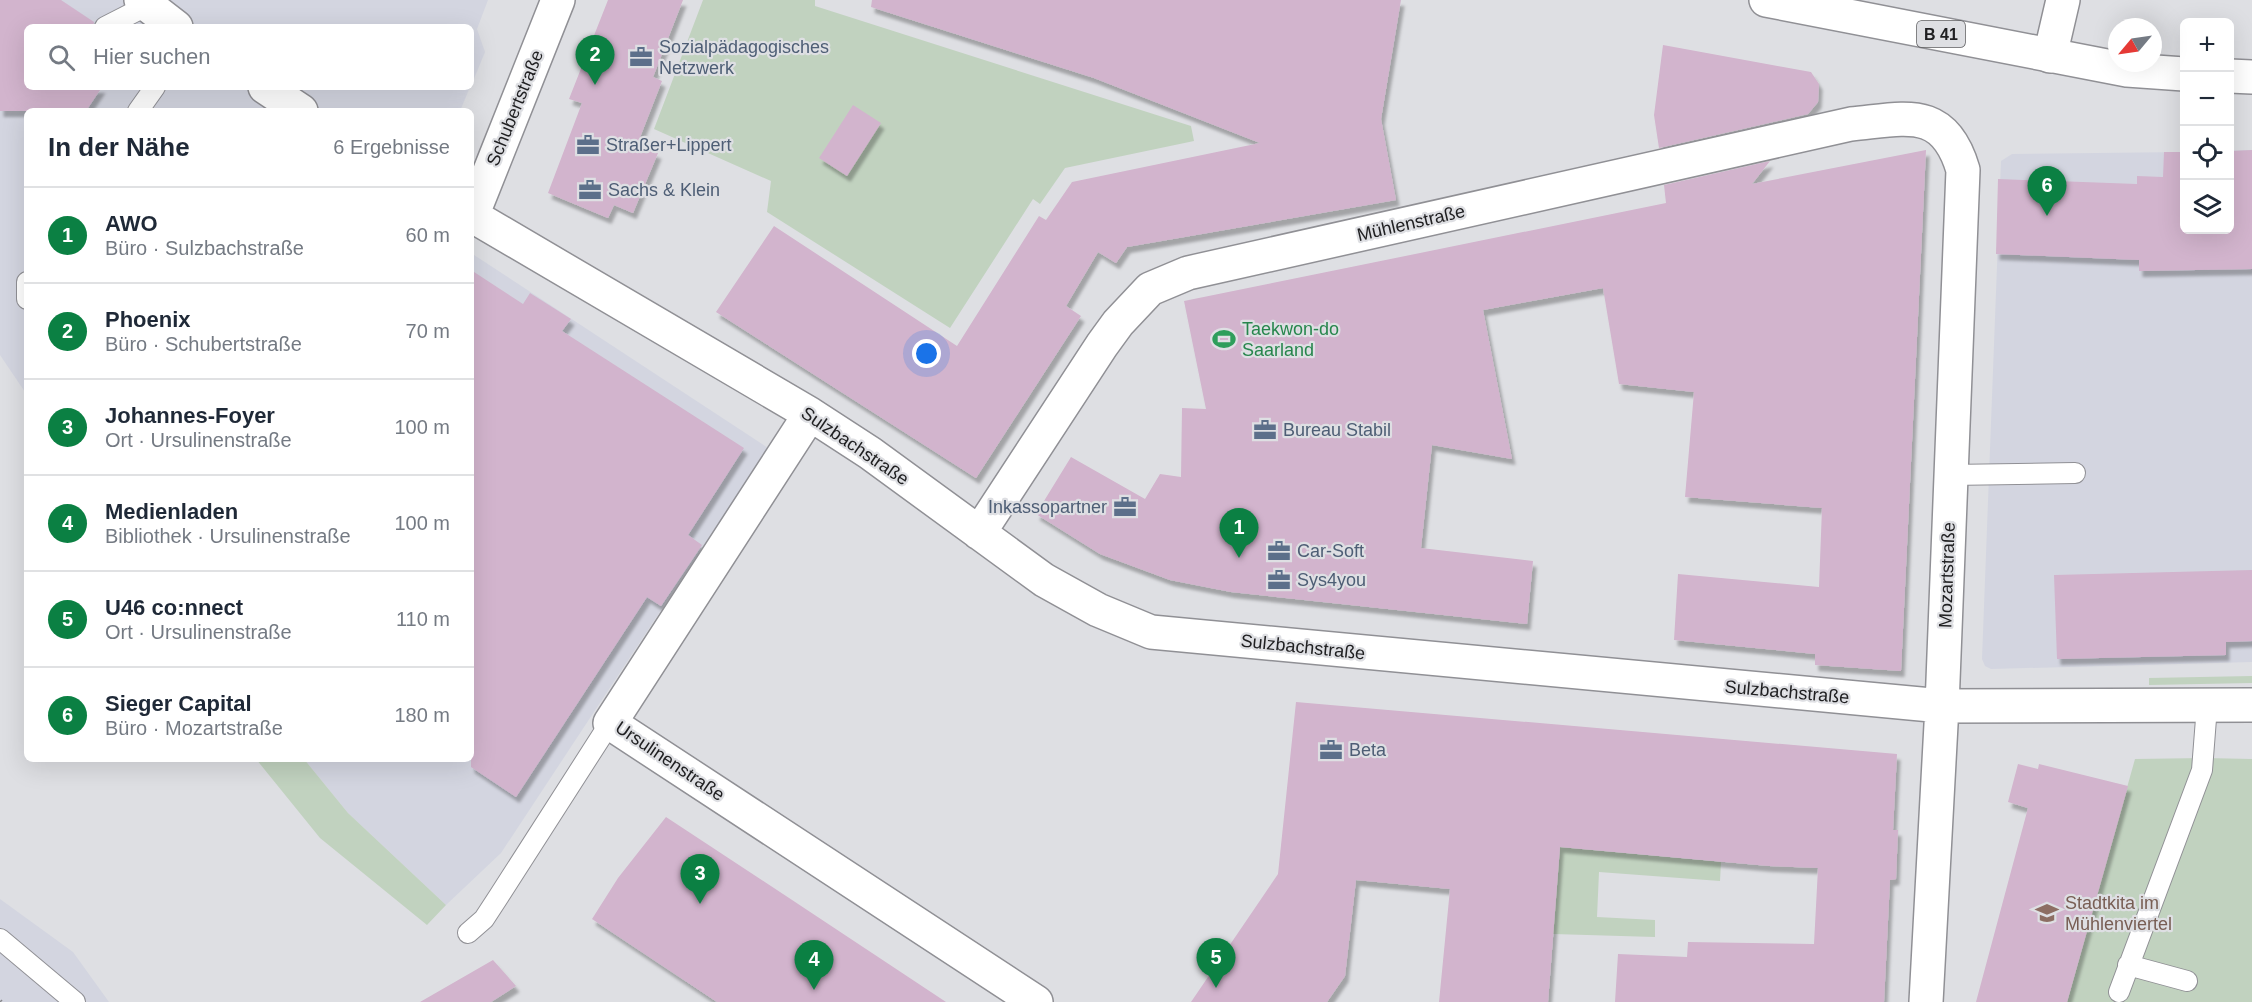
<!DOCTYPE html>
<html lang="de">
<meta charset="utf-8">
<style>
:root{--surface:#fff;--page:#f2f2f3;--text:#1f2937;--muted:#747a83;--line:#e0e1e3;--accent:#0b8043}
body{margin:0;font-family:Arial,sans-serif;background:var(--page);color:var(--text)}
.controls{position:absolute;right:18px;top:18px;display:grid;overflow:hidden;border-radius:9px;box-shadow:0 6px 24px #0002}
.controls button{width:54px;height:54px;display:grid;place-items:center;padding:0;border:0;border-bottom:2px solid var(--line);background:var(--surface);color:var(--text);font:30px sans-serif}
.compass{position:absolute;left:2108px;top:18px;width:54px;height:54px;border-radius:50%;background:var(--surface);box-shadow:0 6px 24px #0002;rotate:241deg}
.you{position:absolute;left:927px;top:354px;width:21px;height:21px;margin:-15px;border:4px solid #fff;border-radius:50%;background:#1a73e8;box-shadow:0 0 0 9px #1a73e833}
.badge{display:grid;place-items:center;width:39px;height:39px;border-radius:50%;background:var(--accent);color:#fff;font-size:20px;font-weight:700}
.pin{position:absolute;translate:-50% -50px;filter:drop-shadow(0 2px 3px #0008)}
.pin::after{content:'';position:absolute;top:32px;width:21px;height:18px;background:inherit;clip-path:polygon(0 0,100% 0,50% 100%)}
.list{margin:0;padding:0;list-style:none}
h2{display:flex;justify-content:space-between;align-items:center;height:78px;margin:0;padding:0 24px;font-size:26px}
h2 small{font-size:20px;font-weight:400;color:var(--muted)}
.list li{display:grid;grid-template-columns:39px 1fr auto;gap:18px;align-items:center;box-sizing:border-box;height:96px;padding:0 24px;border-top:2px solid var(--line)}
.list b{display:block;font-size:22px;white-space:nowrap}
.list p{margin:0;font-size:20px;white-space:nowrap;color:var(--muted)}
.list em{font-size:20px;font-style:normal;color:var(--muted)}
.icon{flex:none;width:33px;height:33px;fill:none;stroke:currentColor;stroke-width:2;stroke-linecap:round;stroke-linejoin:round}
.map{position:relative;flex:none;width:2252px;height:1002px;overflow:hidden}
.search{position:absolute;background:var(--surface);box-shadow:0 6px 24px #0002;left:24px;top:24px;width:450px;height:66px;display:flex;align-items:center;gap:15px;box-sizing:border-box;padding:0 21px;border-radius:9px;color:var(--muted);font-size:22px}
.panel{position:absolute;background:var(--surface);box-shadow:0 6px 24px #0002;left:24px;top:108px;width:450px;height:654px;border-radius:9px}
.map>svg:first-child{display:block}
.built{fill:#d3d5e0}
.green{fill:#c1d2bf}
.building{fill:#d2b4cd;filter:url(#shadow)}
.lines{fill:none;stroke-linecap:round;stroke-linejoin:round}
.lane-casing{stroke:#909095;stroke-width:22}
.street-casing{stroke:#909095;stroke-width:36}
.primary-casing{stroke:#909095;stroke-width:36}
.lane{stroke:#fff;stroke-width:20}
.street{stroke:#fff;stroke-width:33}
.primary{stroke:#fff;stroke-width:33}
.rail{stroke:#88898c;stroke-width:4.5;stroke-dasharray:10 10;stroke-linecap:butt}
.labels{text-anchor:middle;stroke-width:4.5;stroke-linejoin:round;paint-order:stroke}
.shield{fill:#dedfe3;stroke:#59595c;stroke-width:1.5}
.shield-label{font-size:16px;font-weight:bold;fill:#202022}
.service-label{font-size:18px;fill:#4e5e75;stroke:#dedfe3;text-anchor:start}
.street-label{font-size:18px;fill:#202022;stroke:#dedfe3}
.leisure-label{font-size:18px;fill:#27864d;stroke:#dedfe3;text-anchor:start}
.education-label{font-size:18px;fill:#785e54;stroke:#dedfe3;text-anchor:start}
</style>
<div class="map">
<svg width="2252" height="1002" viewBox="0 0 2252 1002">
<defs>
<filter id="shadow"><feDropShadow dx="3.5" dy="6" stdDeviation="1.5" flood-color="#0004"/></filter>
</defs>
<rect width="100%" height="100%" fill="#dedfe3"/>
<path class="built" d="M 0,0 L 488,0 L 477,29 L 485,52 L 471,86 L 471,27 L 27,27 L 27,87 L 470,87 L 460,111 L 27,111 L 27,395 L 0,355 Z
M 2252,150 L 2252,662 L 1991,669 L 1985,666 L 1982,659 L 2001,161 L 2012,154 L 2184,152 L 2184,230 L 2230,230 L 2230,151 Z
M 471,253 L 768,448 L 501,853 L 446,905 L 348,813 L 304,759 L 471,759 Z
M 0,899 L 73,952 L 109,1002 L 0,1002 Z"/>
<path class="green" d="M 703,0 L 815,0 L 815,6 L 1191,126 L 1194,141 L 1065,168 L 1040,204 L 1033,199 L 950,328 L 767,212 L 771,181 L 654,129 Z
M 2252,676 L 2252,683 L 2149,685 L 2149,678 Z
M 2204,758 L 2252,759 L 2252,1002 L 2067,1002 L 2135,759 Z
M 256,759 L 304,759 L 348,813 L 446,905 L 427,925 L 320,838 Z
M 1560,847 L 1721,862 L 1720,881 L 1599,872 L 1597,917 L 1655,920 L 1655,937 L 1553,934 Z"/>
<path class="building" d="M 0,0 L 61,0 L 94,22 L 93,27 L 27,27 L 27,87 L 102,87 L 86,111 L 0,111 Z
M 608,0 L 683,0 L 653,77 L 662,81 L 637,145 L 658,153 L 633,213 L 614,205 L 608,218 L 548,193 L 582,103 L 569,99 Z
M 872,0 L 1401,0 L 1381,119 L 1396,200 L 1127,247 L 1116,263 L 1098,252 L 1066,306 L 1081,316 L 976,478 L 716,312 L 774,226 L 957,346 L 1039,216 L 1046,220 L 1072,182 L 1260,143 L 1094,78 L 871,7 Z
M 1663,45 L 1811,72 L 1819,84 L 1818,102 L 1808,114 L 1659,148 L 1654,115 Z
M 853,105 L 881,123 L 847,176 L 819,158 Z
M 1926,150 L 1901,671 L 1815,665 L 1815,654 L 1674,640 L 1678,574 L 1819,587 L 1822,508 L 1685,497 L 1694,392 L 1619,384 L 1603,288 L 1483,310 L 1512,459 L 1432,445 L 1421,548 L 1533,561 L 1527,624 L 1231,592 L 1170,580 L 1100,554 L 1036,514 L 1071,457 L 1145,499 L 1160,474 L 1181,477 L 1182,408 L 1206,409 L 1184,301 L 1666,203 L 1664,185 L 1770,161 L 1752,184 Z
M 2252,150 L 2252,269 L 2139,271 L 2139,260 L 1996,254 L 1998,179 L 2137,184 L 2137,176 L 2163,177 L 2164,152 L 2184,152 L 2184,230 L 2229,230 L 2229,151 Z
M 471,270 L 523,304 L 530,293 L 571,319 L 562,331 L 744,448 L 688,535 L 702,545 L 661,606 L 647,597 L 516,797 L 471,767 Z
M 2252,570 L 2252,641 L 2226,642 L 2226,655 L 2057,659 L 2054,575 Z
M 1296,702 L 1897,754 L 1893,830 L 1898,830 L 1896,879 L 1890,880 L 1884,1002 L 1615,1002 L 1618,954 L 1687,957 L 1688,942 L 1814,944 L 1818,868 L 1769,866 L 1560,847 L 1548,1002 L 1439,1002 L 1450,889 L 1356,880 L 1345,976 L 1327,1002 L 1191,1002 L 1278,874 Z
M 2018,764 L 2038,769 L 2039,764 L 2128,786 L 2067,1002 L 1976,1002 L 2028,808 L 2008,802 Z
M 666,817 L 783,894 L 946,1002 L 717,1002 L 592,919 L 618,878 Z
M 493,960 L 516,986 L 491,1002 L 420,1002 Z"/>
<g class="lines">
<g class="lane-casing">
<path id="lane" d="M 105,27 L 148,5
M 138,111 L 155,87
M 27,282 L 27,299
M 1950,475 L 2075,473
M 468,933 L 484,919 L 499,896 L 610,723
M 0,939 L 75,1002
M 2128,965 L 2187,981
M 2119,992 L 2202,770 L 2207,706"/>
</g>
<g class="street-casing">
<path id="street" d="M 141,0 L 176,27
M 2050,56 L 2063,0
M 265,87 L 301,111
M 471,215 L 810,414 L 870,453 L 1044,580 L 1098,610 L 1151,632 L 1942,706 L 2252,705
M 472,216 L 558,0
M 810,414 L 610,723 L 1036,1002
M 979,533 L 1102,345 L 1118,323 L 1150,289 L 1188,273 L 1851,124 C 1905,119 1944,105 1963,170 L 1942,706 L 1926,1002"/>
</g>
<g class="primary-casing">
<path id="primary" d="M 1766,0 L 2127,70 L 2184,74
M 2230,76 L 2252,77"/>
</g>
<use href="#lane" class="lane"/>
<use href="#street" class="street"/>
<use href="#primary" class="primary"/>
<path class="rail" d="M 0,1001 L 1,1002"/>
</g>
<defs>
<g id="office-bare" transform="scale(1.8)"><path d="M-6-3h4V-5.5h4V-3h4V5H-6ZM-1-4.5V-3h2v-1.5ZM-6 0V1H6V0Z" fill="#5c6f8a" stroke="#dedfe3" stroke-width="2.5" paint-order="stroke"/></g>
<g id="stadium-bare" transform="scale(1.8)"><path d="M0-5a6.5 5 0 1 0 0 10a6.5 5 0 1 0 0-10ZM-3.5-1.8h7v3.6h-7Z" fill="#2e9e5b" stroke="#dedfe3" stroke-width="2.5" paint-order="stroke"/></g>
<g id="school-bare" transform="scale(1.8)"><path d="M0-5L7-2L0 1L-7-2ZM-4 1L0 2.5L4 1V4Q0 6-4 4Z" fill="#8d6e63" stroke="#dedfe3" stroke-width="2.5" paint-order="stroke"/></g>
</defs>
<g fill-rule="evenodd">
<use href="#office-bare" x="641" y="57"/>
<use href="#office-bare" x="588" y="145"/>
<use href="#office-bare" x="590" y="190"/>
<use href="#stadium-bare" x="1224" y="339"/>
<use href="#office-bare" x="1265" y="430"/>
<use href="#office-bare" x="1125" y="507"/>
<use href="#office-bare" x="1279" y="551"/>
<use href="#office-bare" x="1279" y="580"/>
<use href="#office-bare" x="1331" y="750"/>
<use href="#school-bare" x="2047" y="913"/>
</g>
<g class="labels">
<rect class="shield" x="1917" y="21" width="48" height="26" rx="4.5"/>
<g class="shield-label">
<text x="1941" y="40">B 41</text>
</g>
<g class="service-label">
<text x="659" y="53">Sozialpädagogisches<tspan x="659" dy="21">Netzwerk</tspan></text>
<text x="606" y="151">Straßer+Lippert</text>
<text x="608" y="196">Sachs &amp; Klein</text>
<text x="1283" y="436">Bureau Stabil</text>
<text x="1107" y="513" text-anchor="end">Inkassopartner</text>
<text x="1297" y="557">Car-Soft</text>
<text x="1297" y="586">Sys4you</text>
<text x="1349" y="756">Beta</text>
</g>
<g class="street-label">
<text transform="translate(515 108) rotate(-68)" y="6">Schubertstraße</text>
<text transform="translate(1411 223) rotate(-13)" y="6">Mühlenstraße</text>
<text transform="translate(855 446) rotate(34)" y="6">Sulzbachstraße</text>
<text transform="translate(1947 575) rotate(-88)" y="6">Mozartstraße</text>
<text transform="translate(1303 647) rotate(6)" y="6">Sulzbachstraße</text>
<text transform="translate(1787 692) rotate(5)" y="6">Sulzbachstraße</text>
<text transform="translate(670 761) rotate(34)" y="6">Ursulinenstraße</text>
</g>
<g class="leisure-label">
<text x="1242" y="335">Taekwon-do<tspan x="1242" dy="21">Saarland</tspan></text>
</g>
<g class="education-label">
<text x="2065" y="909">Stadtkita im<tspan x="2065" dy="21">Mühlenviertel</tspan></text>
</g>
</g>
</svg>
<div class="controls">
<button>+</button>
<button>−</button>
<button><svg class="icon" aria-label="locate" viewBox="0 0 24 24"><circle cx="12" cy="12" r="6"/><path d="M12 2v4M12 18v4M2 12h4M18 12h4"/></svg></button>
<button><svg class="icon" aria-label="layers" viewBox="0 0 24 24"><path d="M12 4l9 5-9 5-9-5zM3 14l9 5 9-5"/></svg></button>
</div>
<svg class="compass" viewBox="-18 -18 36 36"><path d="M0-13l5 13h-10z" fill="#e53935"/><path d="M0 13l5-13h-10z" fill="#747a83"/></svg>
<div class="you"></div>
<div class="pin badge" style="left:1239px;top:558px">1</div>
<div class="pin badge" style="left:595px;top:85px">2</div>
<div class="pin badge" style="left:700px;top:904px">3</div>
<div class="pin badge" style="left:814px;top:990px">4</div>
<div class="pin badge" style="left:1216px;top:988px">5</div>
<div class="pin badge" style="left:2047px;top:216px">6</div>
<div class="search"><svg class="icon" aria-label="search" viewBox="0 0 24 24"><circle cx="10" cy="10" r="6"/><path d="M15 15l6 6"/></svg>Hier suchen</div>
<section class="panel">
<h2>In der Nähe<small>6 Ergebnisse</small></h2>
<ul class="list">
<li><span class="badge">1</span><div><b>AWO</b><p>Büro · Sulzbachstraße</p></div><em>60 m</em></li>
<li><span class="badge">2</span><div><b>Phoenix</b><p>Büro · Schubertstraße</p></div><em>70 m</em></li>
<li><span class="badge">3</span><div><b>Johannes-Foyer</b><p>Ort · Ursulinenstraße</p></div><em>100 m</em></li>
<li><span class="badge">4</span><div><b>Medienladen</b><p>Bibliothek · Ursulinenstraße</p></div><em>100 m</em></li>
<li><span class="badge">5</span><div><b>U46 co:nnect</b><p>Ort · Ursulinenstraße</p></div><em>110 m</em></li>
<li><span class="badge">6</span><div><b>Sieger Capital</b><p>Büro · Mozartstraße</p></div><em>180 m</em></li>
</ul>
</section>
</div>
